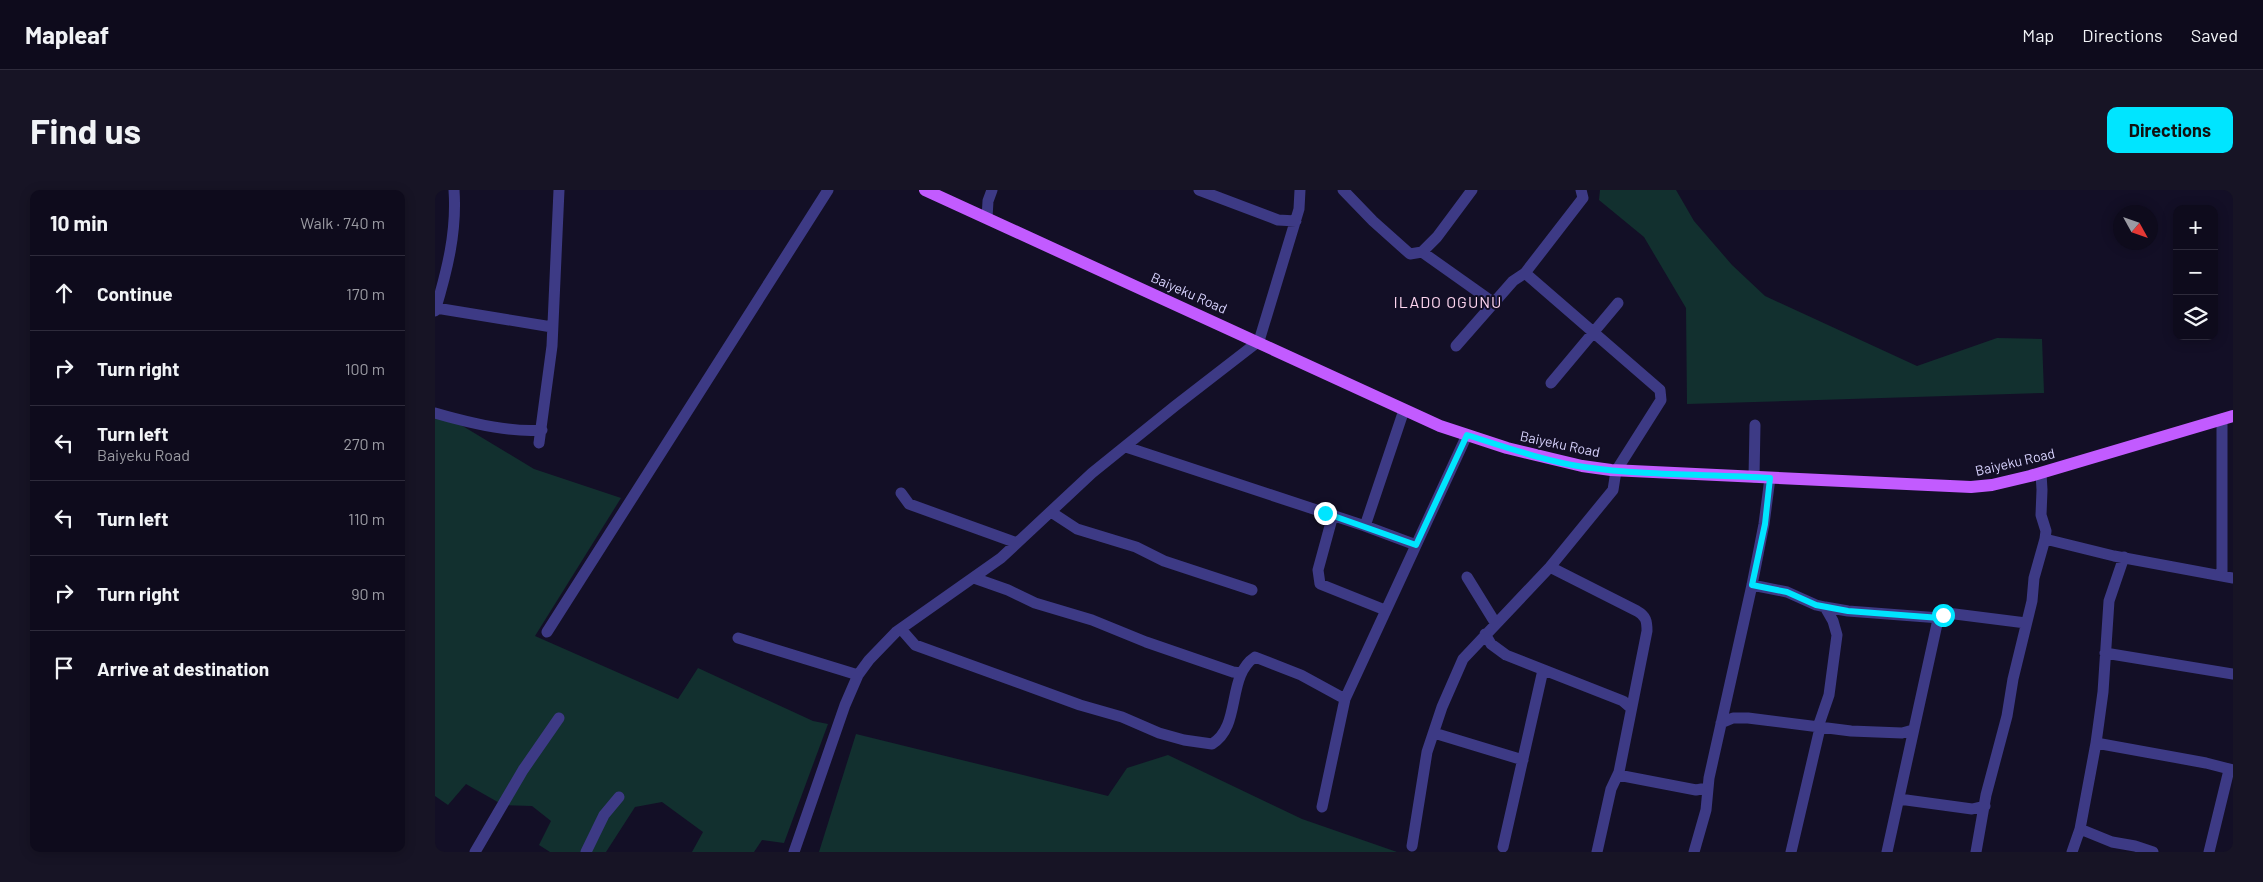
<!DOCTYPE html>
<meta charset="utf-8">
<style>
:root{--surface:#0e0b1c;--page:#171425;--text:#f1f3f6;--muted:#9b9ba3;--line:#2e2b3b;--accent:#00e5ff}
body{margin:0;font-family:Barlow,sans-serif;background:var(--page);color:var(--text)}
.controls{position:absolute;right:15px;top:15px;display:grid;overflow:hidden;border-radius:10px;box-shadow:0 2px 12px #0003}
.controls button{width:45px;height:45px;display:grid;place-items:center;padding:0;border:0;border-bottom:1px solid var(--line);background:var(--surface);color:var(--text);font:25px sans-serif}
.compass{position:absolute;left:1678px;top:15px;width:45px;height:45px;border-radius:50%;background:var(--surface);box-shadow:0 2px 12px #0003;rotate:130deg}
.stop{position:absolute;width:15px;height:15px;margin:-11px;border:4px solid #00e5ff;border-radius:50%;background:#fff}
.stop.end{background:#00e5ff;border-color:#fff;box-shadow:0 1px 5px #0008}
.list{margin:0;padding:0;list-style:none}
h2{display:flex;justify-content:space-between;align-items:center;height:65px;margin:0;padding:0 20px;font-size:21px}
h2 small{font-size:16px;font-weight:400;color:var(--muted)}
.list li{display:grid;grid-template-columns:32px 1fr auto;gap:15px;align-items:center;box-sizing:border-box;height:75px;padding:0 20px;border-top:1px solid var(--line)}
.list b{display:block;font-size:19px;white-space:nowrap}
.list p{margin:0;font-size:16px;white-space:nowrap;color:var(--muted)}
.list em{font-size:16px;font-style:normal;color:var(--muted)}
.icon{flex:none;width:28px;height:28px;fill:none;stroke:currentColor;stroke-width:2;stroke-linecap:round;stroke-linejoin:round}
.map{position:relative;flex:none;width:1798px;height:662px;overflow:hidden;border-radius:10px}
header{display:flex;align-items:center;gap:30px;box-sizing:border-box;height:70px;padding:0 25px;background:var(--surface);border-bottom:1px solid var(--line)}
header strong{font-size:24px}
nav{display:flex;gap:28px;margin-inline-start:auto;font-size:18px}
.intro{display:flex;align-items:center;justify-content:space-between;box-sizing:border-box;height:120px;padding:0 30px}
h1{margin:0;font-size:35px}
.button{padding:12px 22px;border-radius:10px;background:var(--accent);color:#111;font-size:18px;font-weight:700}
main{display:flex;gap:30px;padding:0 30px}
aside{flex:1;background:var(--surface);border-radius:10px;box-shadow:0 2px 12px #0003}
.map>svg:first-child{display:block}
.green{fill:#12302f}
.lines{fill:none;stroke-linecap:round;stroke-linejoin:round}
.minor{stroke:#3d3a85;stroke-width:11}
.major{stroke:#c25bff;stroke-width:12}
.route{stroke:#00e5ff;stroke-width:6}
.labels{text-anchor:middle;stroke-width:4;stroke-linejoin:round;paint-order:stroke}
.street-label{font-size:14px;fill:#d9d4ff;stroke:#130f26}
.quarter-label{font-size:16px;letter-spacing:1px;fill:#ffd6f0;stroke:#130f26}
</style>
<header>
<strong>Mapleaf</strong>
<nav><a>Map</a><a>Directions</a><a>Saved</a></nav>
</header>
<div class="intro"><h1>Find us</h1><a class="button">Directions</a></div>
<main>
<aside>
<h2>10 min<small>Walk · 740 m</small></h2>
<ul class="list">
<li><svg class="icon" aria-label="ahead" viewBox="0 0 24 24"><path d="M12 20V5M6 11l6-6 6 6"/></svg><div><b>Continue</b></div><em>170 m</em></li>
<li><svg class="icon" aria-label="right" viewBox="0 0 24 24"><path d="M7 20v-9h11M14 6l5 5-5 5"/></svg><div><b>Turn right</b></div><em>100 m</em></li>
<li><svg class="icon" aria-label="left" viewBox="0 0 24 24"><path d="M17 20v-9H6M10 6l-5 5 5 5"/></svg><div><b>Turn left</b><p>Baiyeku Road</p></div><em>270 m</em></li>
<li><svg class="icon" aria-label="left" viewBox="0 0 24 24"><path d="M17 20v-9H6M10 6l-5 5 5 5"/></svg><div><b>Turn left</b></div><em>110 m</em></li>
<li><svg class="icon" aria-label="right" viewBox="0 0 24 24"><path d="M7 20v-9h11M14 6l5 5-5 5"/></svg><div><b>Turn right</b></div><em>90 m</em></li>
<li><svg class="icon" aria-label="arrive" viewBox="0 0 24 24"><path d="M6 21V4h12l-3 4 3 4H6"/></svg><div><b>Arrive at destination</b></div></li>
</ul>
</aside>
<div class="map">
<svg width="1798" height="662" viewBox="0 0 1798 662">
<rect width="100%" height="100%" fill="#130f26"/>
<path class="green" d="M 1165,0 L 1241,0 L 1259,31 L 1297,75 L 1330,106 L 1482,176 L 1562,148 L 1607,149 L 1609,203 L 1252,214 L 1251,118 L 1209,47 L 1164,10 Z
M 0,227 L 21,232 L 99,279 L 186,308 L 100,446 L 243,509 L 263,478 L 378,531 L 393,534 L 349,653 L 327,650 L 319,662 L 257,662 L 268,642 L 227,612 L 200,617 L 171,662 L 115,662 L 104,655 L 116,631 L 97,616 L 68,615 L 31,594 L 13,615 L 0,606 Z
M 421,544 L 673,606 L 692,578 L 733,565 L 867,629 L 962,662 L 384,662 Z"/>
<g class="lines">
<path class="minor" d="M 764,0 L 843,30 L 861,31
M 908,0 L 938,31 L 975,64 L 987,62 L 1002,47 L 1037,0
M 552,28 L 553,11 L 557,0
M 987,62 L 1059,113
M 1,118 L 117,137
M 0,121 C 12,81 22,42 19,0
M 1021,156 L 1078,91 L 1090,83 L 1148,8 L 1146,0
M 1116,193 L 1183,113
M 0,223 C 31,232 74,243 107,240
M 1787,229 L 1787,386
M 104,253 L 117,156 L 124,0
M 691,257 L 930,336 L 981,355
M 1319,287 L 1320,235
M 466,303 L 474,314 L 582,353
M 616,322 L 642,339 L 701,357 L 729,371 L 817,400
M 898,325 L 883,380 L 885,394 L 950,420
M 930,336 L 969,220
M 1610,349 L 1679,366 L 1798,388
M 1115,377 L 1202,421 C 1211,426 1212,431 1212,441 L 1184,582 L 1176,599 L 1162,662
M 1032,387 L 1061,434
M 539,388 L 573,400 L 600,413 L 657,430 L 711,452 L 798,482 L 806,483
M 1317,395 L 1352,402 L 1381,415 L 1390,417 L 1413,421 L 1505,428
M 466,439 L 480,455 L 645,515 L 687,527 L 724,543 L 749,550 L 777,554 C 807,536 791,486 820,467 L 866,485 L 910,509
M 112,442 L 393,0
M 1050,444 L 1056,454 L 1071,465 L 1188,511 L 1196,518
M 303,448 L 423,485
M 1670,463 L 1798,484
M 1286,533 L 1298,528 L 1313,528 L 1416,541 L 1467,543 L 1478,540
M 1383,537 L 1394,505 L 1402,445 L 1398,431 L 1390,417
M 999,543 L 1088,570
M 1661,553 L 1771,573 L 1798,580
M 1183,585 L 1261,600 L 1272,598
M 1464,609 L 1537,619 L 1550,616
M 887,617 L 910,509 L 1032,245
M 1645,639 L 1677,652 L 1700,656 L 1718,662
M 977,656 L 992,562 L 1007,517 L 1028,469 L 1115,377 L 1178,300 L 1181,281 L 1226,210 L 1225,200 L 1090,83
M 1068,657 L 1108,480
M 40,662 L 88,580 L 124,528
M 151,662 L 169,625 L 184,607
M 359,662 L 410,515 L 423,485 L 434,470 L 461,442 L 566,368 L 657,283 L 740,216 L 824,151 L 864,19 L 865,0
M 1259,662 L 1271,620 L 1274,588 L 1317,395 L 1329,334 L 1335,288
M 1356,662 L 1385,538
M 1452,662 L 1502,434 L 1505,428 L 1512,423 L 1591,433
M 1541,662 L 1551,605 L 1572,526 L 1578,489 L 1597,411 L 1599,388 L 1610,349 L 1611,341 L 1606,325 L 1607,300 L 1606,283
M 1637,662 L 1645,639 L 1661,553 L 1668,502 L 1674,411 L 1689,367
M 1774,662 L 1794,580"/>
<path class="major" d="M 490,0 L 1005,236 L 1072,258 L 1147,276 L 1176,280 L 1536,297 L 1557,295 L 1595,286 L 1798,226"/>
</g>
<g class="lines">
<path class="route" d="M 890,323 L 981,355 L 1032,245 C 1070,257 1110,271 1149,277 C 1211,286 1273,284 1335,288 L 1330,334 L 1317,395 L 1352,402 L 1381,415 L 1413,421 L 1505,428 L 1508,425"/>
</g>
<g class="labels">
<g class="street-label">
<text transform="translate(754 103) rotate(24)" y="5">Baiyeku Road</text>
<text transform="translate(1125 254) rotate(12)" y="5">Baiyeku Road</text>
<text transform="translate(1580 272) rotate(-13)" y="5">Baiyeku Road</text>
</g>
<g class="quarter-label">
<text x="1013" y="118">ILADO OGUNU</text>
</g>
</g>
</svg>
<div class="controls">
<button>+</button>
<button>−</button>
<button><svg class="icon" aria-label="layers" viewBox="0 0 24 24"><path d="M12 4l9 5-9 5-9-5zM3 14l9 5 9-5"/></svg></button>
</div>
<svg class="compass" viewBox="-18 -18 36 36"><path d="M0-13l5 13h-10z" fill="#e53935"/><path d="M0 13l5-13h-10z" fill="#9b9ba3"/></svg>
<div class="stop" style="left:1508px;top:425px"></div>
<div class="stop end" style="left:890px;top:323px"></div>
</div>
</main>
